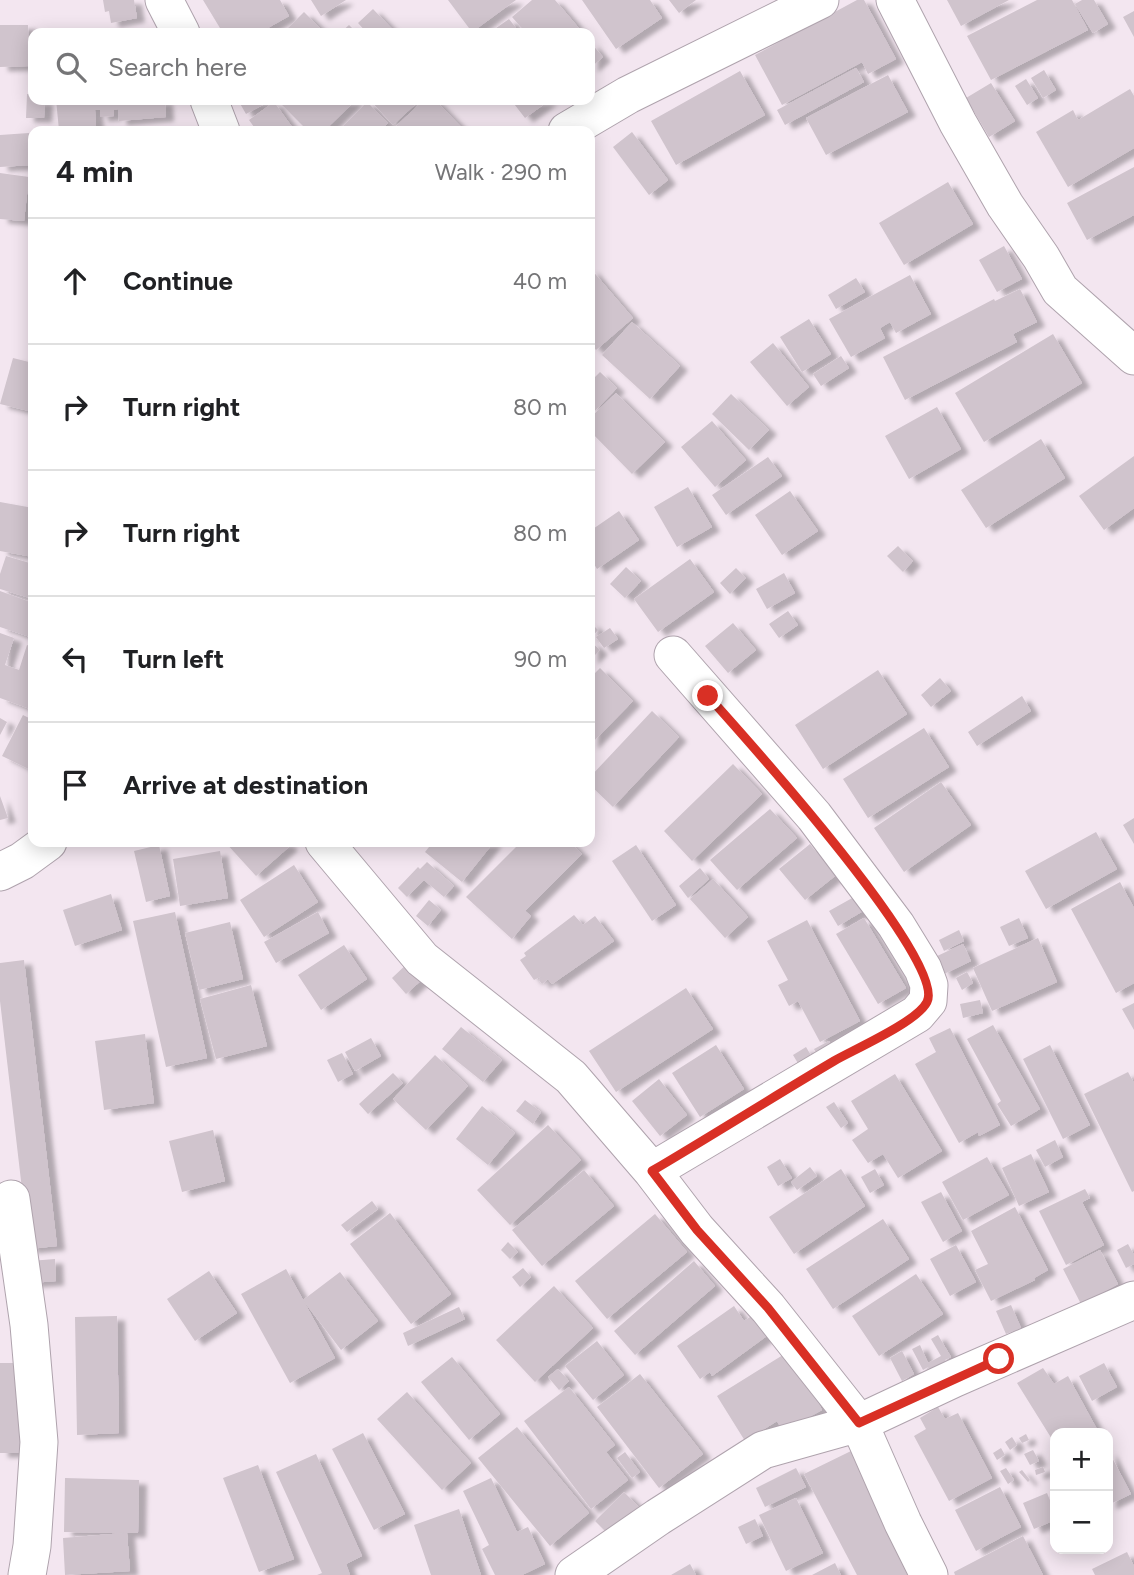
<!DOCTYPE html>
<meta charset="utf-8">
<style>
:root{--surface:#fff;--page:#f2f2f2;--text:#202124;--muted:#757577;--line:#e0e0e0}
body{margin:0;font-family:Figtree,sans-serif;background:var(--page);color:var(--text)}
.controls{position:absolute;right:21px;bottom:21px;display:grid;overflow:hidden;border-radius:14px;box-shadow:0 4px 18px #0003}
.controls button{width:63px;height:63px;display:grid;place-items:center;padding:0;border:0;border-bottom:2px solid var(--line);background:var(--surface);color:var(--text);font:35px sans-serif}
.stop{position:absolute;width:21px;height:21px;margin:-16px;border:5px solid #d93025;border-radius:50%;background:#fff}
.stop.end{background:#d93025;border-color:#fff;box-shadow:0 2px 7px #0008}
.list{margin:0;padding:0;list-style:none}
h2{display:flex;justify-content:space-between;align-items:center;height:91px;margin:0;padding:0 28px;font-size:30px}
h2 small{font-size:23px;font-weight:400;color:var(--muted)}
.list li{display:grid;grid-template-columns:46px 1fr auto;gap:21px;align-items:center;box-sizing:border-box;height:126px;padding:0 28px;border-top:2px solid var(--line)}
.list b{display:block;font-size:26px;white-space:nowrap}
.list em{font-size:23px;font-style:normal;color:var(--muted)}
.icon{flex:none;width:38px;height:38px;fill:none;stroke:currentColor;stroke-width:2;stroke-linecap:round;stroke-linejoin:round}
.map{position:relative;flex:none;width:1134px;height:1575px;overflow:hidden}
.search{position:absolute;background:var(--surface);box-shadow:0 4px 18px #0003;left:28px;top:28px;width:567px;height:77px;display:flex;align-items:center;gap:18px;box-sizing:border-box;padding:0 24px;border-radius:14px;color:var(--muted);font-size:26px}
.panel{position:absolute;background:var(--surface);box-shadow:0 4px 18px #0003;left:28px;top:126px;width:567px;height:721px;border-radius:14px}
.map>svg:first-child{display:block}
.building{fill:#d0c4cd;filter:url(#shadow)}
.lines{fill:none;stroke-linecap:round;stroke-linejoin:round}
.minor-casing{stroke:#afa3ad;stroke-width:39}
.minor{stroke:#fff;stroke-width:37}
.route{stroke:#d93025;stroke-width:9}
</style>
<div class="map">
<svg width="1134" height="1575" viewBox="0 0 1134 1575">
<defs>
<filter id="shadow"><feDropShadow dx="8" dy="4.5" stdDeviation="2" flood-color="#0004"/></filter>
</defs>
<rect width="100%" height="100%" fill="#f3e6f0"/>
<path class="building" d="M 103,0 L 134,0 L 137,18 L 111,23 L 109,11 L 105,12 Z
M 203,0 L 280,0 L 289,16 L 259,33 L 223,33 Z
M 311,0 L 346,0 L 321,16 Z
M 448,0 L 516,0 L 472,32 Z
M 532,0 L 555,0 L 583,33 L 526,33 L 512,17 Z
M 582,0 L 650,0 L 662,18 L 616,49 Z
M 669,0 L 696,0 L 679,13 Z
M 857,0 L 864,0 L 896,59 L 868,74 L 862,62 L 782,105 L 755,55 Z
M 947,0 L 1009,0 L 961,26 Z
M 1037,0 L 1072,0 L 1088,30 L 991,80 L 967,36 Z
M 1082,0 L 1094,0 L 1108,24 L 1093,33 L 1075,4 Z
M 373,9 L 396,33 L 367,33 L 358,23 Z
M 1134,11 L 1134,37 L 1123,17 Z
M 304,12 L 325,33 L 283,33 Z
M 509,19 L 520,33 L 489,33 Z
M 0,25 L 28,25 L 29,66 L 0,67 Z
M 349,25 L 357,33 L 340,33 Z
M 590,42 L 603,57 L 590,68 Z
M 856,68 L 864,82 L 785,125 L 777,110 Z
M 1044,70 L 1056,90 L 1043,98 L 1031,78 Z
M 740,71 L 765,115 L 676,165 L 651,121 Z
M 888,75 L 908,112 L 826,155 L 806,118 Z
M 1026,79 L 1038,98 L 1027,105 L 1015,86 Z
M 991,83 L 1015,121 L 989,137 L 966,98 Z
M 1130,89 L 1134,96 L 1134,148 L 1068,187 L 1036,132 L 1073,110 L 1078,120 Z
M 27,94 L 33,94 L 33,100 L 45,100 L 44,118 L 26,118 Z
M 56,100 L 165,100 L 166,117 L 119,121 L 118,109 L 114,110 L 114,116 L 100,117 L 100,110 L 95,110 L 96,127 L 59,130 Z
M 238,100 L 272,100 L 246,114 Z
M 277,100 L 356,100 L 324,131 L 308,131 Z
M 370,100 L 420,100 L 393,125 Z
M 424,100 L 435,100 L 465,131 L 397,131 L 394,128 Z
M 511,100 L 550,100 L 525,118 Z
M 274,102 L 295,131 L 257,131 L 249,120 Z
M 367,102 L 388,123 L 382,129 L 384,131 L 338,131 Z
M 632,132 L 668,180 L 649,195 L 613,147 Z
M 29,133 L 31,165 L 0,167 L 0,135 Z
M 1134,167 L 1134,215 L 1087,240 L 1067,203 Z
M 0,173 L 29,177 L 24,221 L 0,219 Z
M 948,182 L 973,224 L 904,265 L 879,223 Z
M 1004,246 L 1022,279 L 997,292 L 979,260 Z
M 590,268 L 633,318 L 596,350 L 590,343 Z
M 910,275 L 931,314 L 896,333 L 890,322 L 880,328 L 885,338 L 851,357 L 829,319 Z
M 856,278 L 865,292 L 836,309 L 828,295 Z
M 1020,289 L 1037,322 L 1013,334 L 1017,342 L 905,400 L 883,357 L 994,299 L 995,301 Z
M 809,319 L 831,354 L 802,372 L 780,337 Z
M 632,322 L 680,366 L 650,399 L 602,355 Z
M 1053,334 L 1082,383 L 984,442 L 955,393 Z
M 773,343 L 809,387 L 787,406 L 750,362 Z
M 841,356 L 849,368 L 821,386 L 813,374 Z
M 13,358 L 33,363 L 33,412 L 0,404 Z
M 600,372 L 617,388 L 590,416 L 590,382 Z
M 616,393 L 665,442 L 632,474 L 590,431 L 590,418 Z
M 731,394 L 769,430 L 749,450 L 712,414 Z
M 937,407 L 961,449 L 909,479 L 885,436 Z
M 712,421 L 746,460 L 715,487 L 681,447 Z
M 1041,439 L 1065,478 L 986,528 L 961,490 Z
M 1134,456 L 1134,508 L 1104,530 L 1079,496 Z
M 768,457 L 782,476 L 726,515 L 712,495 Z
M 688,487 L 712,527 L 677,547 L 654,507 Z
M 790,491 L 818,531 L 782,555 L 755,515 Z
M 0,502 L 33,508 L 33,557 L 0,551 Z
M 619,511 L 639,540 L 597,569 L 590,557 L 590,531 Z
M 898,546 L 913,561 L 903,572 L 887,556 Z
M 6,556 L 33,564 L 33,599 L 0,589 L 0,574 Z
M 690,559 L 714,592 L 658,632 L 634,599 Z
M 626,567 L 641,581 L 625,598 L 610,584 Z
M 736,568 L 746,578 L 730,594 L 720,583 Z
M 784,573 L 795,593 L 767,609 L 756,589 Z
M 0,591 L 33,603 L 33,638 L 0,627 Z
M 788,611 L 798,625 L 779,638 L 769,624 Z
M 590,622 L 598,630 L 590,639 Z
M 733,623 L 756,650 L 728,673 L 705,646 Z
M 610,628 L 618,639 L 604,648 L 596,637 Z
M 0,633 L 14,638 L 5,665 L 19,670 L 27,645 L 33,647 L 33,710 L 0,698 Z
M 590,641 L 600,650 L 590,660 Z
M 600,668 L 633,701 L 590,745 L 590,678 Z
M 878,670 L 907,714 L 823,769 L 795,725 Z
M 940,678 L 951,691 L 931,707 L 921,695 Z
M 1022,696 L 1031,711 L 977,746 L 968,732 Z
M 652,711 L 679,737 L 613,807 L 590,785 L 590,777 Z
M 23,715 L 33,720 L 33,771 L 2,756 Z
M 0,718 L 7,722 L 0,735 Z
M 924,728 L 949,767 L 868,818 L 843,779 Z
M 733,764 L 762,794 L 692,861 L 664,831 Z
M 941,782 L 971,825 L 904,872 L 874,828 Z
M 0,796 L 8,818 L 0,820 Z
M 770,809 L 797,838 L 737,890 L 710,860 Z
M 1134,818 L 1134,844 L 1123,825 Z
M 1096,832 L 1117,869 L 1046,909 L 1025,871 Z
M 225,842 L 286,842 L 290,846 L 256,876 Z
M 433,842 L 494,842 L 462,882 L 425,852 Z
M 521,842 L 569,842 L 582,854 L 525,911 L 531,916 L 512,939 L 466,897 Z
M 810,844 L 835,876 L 805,900 L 779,869 Z
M 159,845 L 170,896 L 146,902 L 134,851 Z
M 636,845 L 676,905 L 652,921 L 612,861 Z
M 220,851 L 228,898 L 180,906 L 173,859 Z
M 427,862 L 454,886 L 444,897 L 424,880 L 407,897 L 398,888 L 418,867 L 420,869 Z
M 294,865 L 318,902 L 264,937 L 240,900 Z
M 700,868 L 709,879 L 688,898 L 679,886 Z
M 713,879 L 748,917 L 725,938 L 690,899 Z
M 1120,882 L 1134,908 L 1134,983 L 1116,993 L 1071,909 Z
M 111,894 L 122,930 L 75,946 L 63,910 Z
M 854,897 L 863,911 L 838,926 L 829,911 Z
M 429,900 L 441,910 L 428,926 L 416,916 Z
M 175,912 L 207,1058 L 166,1067 L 133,921 Z
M 318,912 L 329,933 L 276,963 L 264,942 Z
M 574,915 L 583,925 L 595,916 L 614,941 L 552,984 L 548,979 L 542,984 L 539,980 L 542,976 L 534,980 L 520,960 L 526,956 L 524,953 Z
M 864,918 L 906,988 L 878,1004 L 836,934 Z
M 1019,918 L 1028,938 L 1009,946 L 1000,927 Z
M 807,920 L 860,1021 L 820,1042 L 798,1001 L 789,1006 L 778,985 L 788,980 L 767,941 Z
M 230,922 L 243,979 L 199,990 L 185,933 Z
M 959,930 L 964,941 L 944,951 L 939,940 Z
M 1038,938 L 1057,982 L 992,1011 L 973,968 Z
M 963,944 L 971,961 L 944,974 L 935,957 Z
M 344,945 L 367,979 L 321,1010 L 298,975 Z
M 24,960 L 57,1246 L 29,1249 L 0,1001 L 0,963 Z
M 410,961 L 425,977 L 406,994 L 392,978 Z
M 967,972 L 973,983 L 962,990 L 956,978 Z
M 251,985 L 267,1046 L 216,1059 L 200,999 Z
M 686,988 L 713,1029 L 616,1092 L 589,1051 Z
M 980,1000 L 983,1013 L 963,1018 L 960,1004 Z
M 1134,1003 L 1134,1030 L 1122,1009 Z
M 993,1025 L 1040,1109 L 1011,1126 L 997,1104 L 1001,1101 L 967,1039 Z
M 461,1027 L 502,1060 L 483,1082 L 442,1049 Z
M 950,1028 L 1000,1125 L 979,1136 L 978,1132 L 959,1143 L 915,1064 L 936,1052 L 929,1038 Z
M 145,1034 L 154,1103 L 104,1110 L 95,1041 Z
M 371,1038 L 381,1056 L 355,1071 L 345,1052 Z
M 829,1041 L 838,1059 L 823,1066 L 814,1049 Z
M 716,1045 L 744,1089 L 700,1117 L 672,1073 Z
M 1050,1045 L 1090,1125 L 1063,1139 L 1023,1059 Z
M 806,1047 L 818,1067 L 805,1075 L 793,1055 Z
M 342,1053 L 353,1074 L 338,1082 L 327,1060 Z
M 435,1055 L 468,1086 L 426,1130 L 393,1099 Z
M 1128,1072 L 1134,1083 L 1134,1191 L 1132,1192 L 1084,1094 Z
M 393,1073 L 403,1083 L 368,1114 L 359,1104 Z
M 895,1074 L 942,1151 L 898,1178 L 883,1154 L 868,1163 L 852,1140 L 868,1129 L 851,1101 Z
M 659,1079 L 687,1115 L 660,1136 L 632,1101 Z
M 525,1100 L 541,1112 L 533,1124 L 516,1111 Z
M 834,1102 L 848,1123 L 841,1128 L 826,1107 Z
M 482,1106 L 515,1133 L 488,1165 L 456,1139 Z
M 548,1125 L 581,1160 L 510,1225 L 477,1190 Z
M 213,1130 L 225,1181 L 182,1192 L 169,1141 Z
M 1055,1140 L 1063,1157 L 1045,1167 L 1036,1150 Z
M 1031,1154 L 1049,1192 L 1019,1206 L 1002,1168 Z
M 987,1157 L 1009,1195 L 963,1220 L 942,1182 Z
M 780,1159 L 792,1178 L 778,1186 L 767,1167 Z
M 810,1167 L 817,1176 L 797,1190 L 791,1182 Z
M 841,1169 L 865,1206 L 794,1254 L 769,1217 Z
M 875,1169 L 884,1185 L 870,1193 L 861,1177 Z
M 584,1170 L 614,1206 L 542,1266 L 512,1230 Z
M 1085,1189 L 1090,1198 L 1082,1202 L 1104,1245 L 1066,1265 L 1039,1211 Z
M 941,1192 L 962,1231 L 943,1242 L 921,1202 Z
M 372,1201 L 378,1209 L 347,1232 L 341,1225 Z
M 1015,1207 L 1048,1270 L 1034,1278 L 1035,1280 L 991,1301 L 975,1270 L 988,1264 L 971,1231 Z
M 390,1213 L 451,1294 L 411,1324 L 350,1244 Z
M 655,1214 L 687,1252 L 607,1319 L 575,1281 Z
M 883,1219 L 909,1259 L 833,1309 L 806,1269 Z
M 508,1242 L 518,1252 L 510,1259 L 501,1250 Z
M 1128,1244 L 1134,1255 L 1134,1264 L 1126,1268 L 1117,1250 Z
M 956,1245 L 976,1282 L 950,1296 L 930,1259 Z
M 1100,1250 L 1118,1284 L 1081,1304 L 1063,1269 Z
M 55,1259 L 56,1281 L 32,1283 L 30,1261 Z
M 694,1261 L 715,1286 L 635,1355 L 614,1331 Z
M 523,1268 L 531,1277 L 520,1287 L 512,1277 Z
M 286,1269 L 335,1358 L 290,1383 L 241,1294 Z
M 209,1271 L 237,1313 L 195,1341 L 167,1299 Z
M 340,1272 L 378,1321 L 341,1350 L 303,1300 Z
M 916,1274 L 943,1314 L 879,1356 L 852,1316 Z
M 554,1286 L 593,1328 L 535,1382 L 496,1340 Z
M 1011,1305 L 1021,1328 L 1006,1334 L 996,1311 Z
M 734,1306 L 744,1321 L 753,1315 L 768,1335 L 712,1376 L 710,1372 L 700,1379 L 677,1346 Z
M 459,1307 L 465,1319 L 408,1346 L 403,1333 Z
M 117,1316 L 119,1433 L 77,1435 L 75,1317 Z
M 938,1335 L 951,1357 L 945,1360 L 947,1363 L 930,1370 L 928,1367 L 923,1370 L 912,1349 L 920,1345 L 928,1363 L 941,1356 L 931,1339 Z
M 597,1341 L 624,1375 L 593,1400 L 565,1366 Z
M 791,1350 L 819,1395 L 815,1397 L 822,1410 L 783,1431 L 777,1421 L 745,1441 L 717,1396 Z
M 902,1351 L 914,1374 L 902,1381 L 890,1358 Z
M 452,1357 L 500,1414 L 469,1440 L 421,1382 Z
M 0,1363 L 21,1363 L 19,1453 L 0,1453 Z
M 1104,1363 L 1117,1387 L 1092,1401 L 1079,1376 Z
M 1043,1368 L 1054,1384 L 1068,1376 L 1099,1433 L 1055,1433 L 1055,1444 L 1017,1383 Z
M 558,1369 L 569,1381 L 559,1390 L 548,1377 Z
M 640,1374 L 703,1454 L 659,1488 L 597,1407 Z
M 569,1387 L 615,1445 L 606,1452 L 628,1480 L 591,1509 L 524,1421 Z
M 407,1392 L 471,1463 L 442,1490 L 377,1419 Z
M 938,1407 L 945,1419 L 958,1413 L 992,1478 L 949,1501 L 914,1436 L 926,1429 L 920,1418 Z
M 517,1427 L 589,1513 L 550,1546 L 478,1458 Z
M 363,1433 L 405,1514 L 374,1530 L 332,1449 Z
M 1026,1434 L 1029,1440 L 1022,1443 L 1019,1438 Z
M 1012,1437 L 1017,1445 L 1010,1450 L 1005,1442 Z
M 1001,1448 L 1005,1455 L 997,1460 L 993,1453 Z
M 1033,1450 L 1039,1461 L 1030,1465 L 1024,1454 Z
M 1108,1450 L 1131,1494 L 1108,1505 Z
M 851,1451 L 915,1575 L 857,1575 L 804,1474 Z
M 625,1452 L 640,1472 L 632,1478 L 617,1458 Z
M 316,1454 L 362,1556 L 346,1564 L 350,1575 L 317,1575 L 322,1573 L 276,1472 Z
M 258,1465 L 294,1559 L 259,1572 L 223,1478 Z
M 1043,1467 L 1045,1472 L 1036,1475 L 1035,1470 Z
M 796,1468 L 806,1487 L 765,1507 L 756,1488 Z
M 1006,1468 L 1014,1480 L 1008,1484 L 1000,1471 Z
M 1022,1470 L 1030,1480 L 1028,1482 L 1019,1472 Z
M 65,1478 L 139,1480 L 138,1533 L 127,1533 L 130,1571 L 65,1575 L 63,1538 L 124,1533 L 64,1532 Z
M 491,1478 L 517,1532 L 528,1527 L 545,1564 L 522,1575 L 495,1575 L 482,1549 L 489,1545 L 463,1491 Z
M 1000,1487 L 1021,1527 L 976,1551 L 955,1510 Z
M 624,1492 L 639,1507 L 610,1536 L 595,1521 Z
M 1047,1493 L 1055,1513 L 1055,1520 L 1034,1529 L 1023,1503 Z
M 796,1498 L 823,1553 L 786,1571 L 759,1515 Z
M 459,1509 L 481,1575 L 431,1575 L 414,1525 Z
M 755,1519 L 763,1536 L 746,1544 L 738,1527 Z
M 1023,1536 L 1043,1575 L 955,1575 L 954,1572 Z
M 1127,1552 L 1134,1566 L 1134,1575 L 1095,1575 L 1092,1569 Z
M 835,1563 L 841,1575 L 812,1575 Z
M 690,1564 L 696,1575 L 671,1575 Z"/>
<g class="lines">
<g class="minor-casing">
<path id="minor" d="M 164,0 L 181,33
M 895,0 L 958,123 L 1005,205 L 1041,257 L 1060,290 L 1134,356
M 209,100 L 221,131
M 567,131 L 628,95 L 820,0
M 324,842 L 422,959 L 571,1077 L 652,1171 L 697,1230 L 768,1308 L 859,1423 L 903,1523 L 929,1575
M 0,872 L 22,861 L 48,842
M 652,1171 L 917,1014 L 928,1001 L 929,985 L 923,969 L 896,925 L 814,816 L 673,655
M 11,1199 L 29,1325 L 39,1442 L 32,1546 L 27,1575
M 574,1575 L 658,1517 L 763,1450 L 859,1423 L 955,1378 L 1134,1300"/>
</g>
<use href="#minor" class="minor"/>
</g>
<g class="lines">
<path class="route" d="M 708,696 C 742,734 948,962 927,1002 C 917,1022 855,1049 834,1061 C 773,1097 713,1135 652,1171 L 697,1230 L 768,1308 L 859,1423 L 999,1359"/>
</g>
</svg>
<div class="controls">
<button>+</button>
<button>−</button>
</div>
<div class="stop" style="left:999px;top:1359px"></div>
<div class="stop end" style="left:708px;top:696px"></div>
<div class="search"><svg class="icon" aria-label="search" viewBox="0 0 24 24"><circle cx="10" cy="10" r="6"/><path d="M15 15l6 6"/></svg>Search here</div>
<section class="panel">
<h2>4 min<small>Walk · 290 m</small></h2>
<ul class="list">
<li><svg class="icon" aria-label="ahead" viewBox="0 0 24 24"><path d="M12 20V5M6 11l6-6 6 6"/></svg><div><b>Continue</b></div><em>40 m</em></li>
<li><svg class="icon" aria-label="right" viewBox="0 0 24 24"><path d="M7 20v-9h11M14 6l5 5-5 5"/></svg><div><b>Turn right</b></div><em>80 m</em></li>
<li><svg class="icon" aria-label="right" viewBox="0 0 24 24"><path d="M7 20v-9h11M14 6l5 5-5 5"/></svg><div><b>Turn right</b></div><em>80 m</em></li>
<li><svg class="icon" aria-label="left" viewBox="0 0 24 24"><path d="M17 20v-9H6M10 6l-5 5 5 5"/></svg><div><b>Turn left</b></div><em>90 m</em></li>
<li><svg class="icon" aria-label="arrive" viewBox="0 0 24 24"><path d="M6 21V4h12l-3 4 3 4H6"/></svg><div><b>Arrive at destination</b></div></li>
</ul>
</section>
</div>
